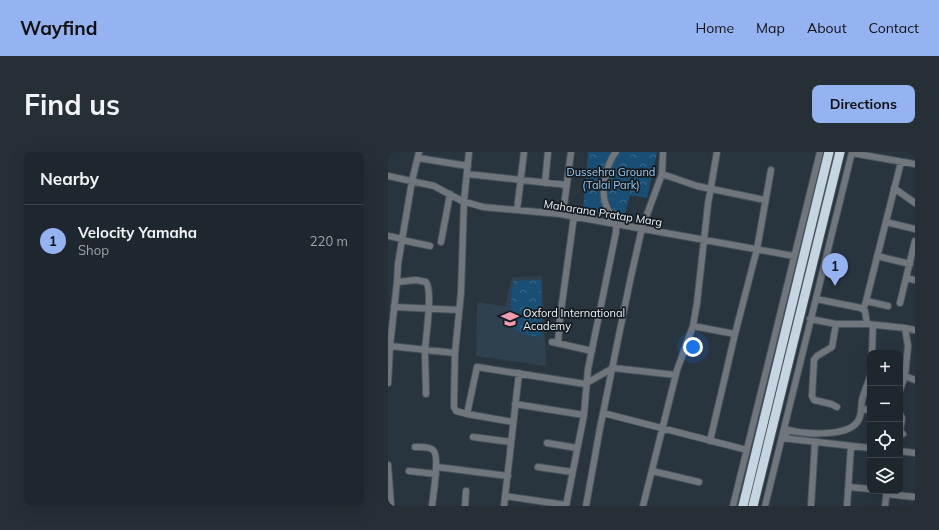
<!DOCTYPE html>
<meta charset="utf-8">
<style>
:root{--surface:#1e272e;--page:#262f36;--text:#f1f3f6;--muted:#a1a5aa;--line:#3c444a;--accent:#95b2f1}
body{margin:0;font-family:Mulish,sans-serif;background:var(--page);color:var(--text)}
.controls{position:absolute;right:12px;bottom:12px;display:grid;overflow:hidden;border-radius:8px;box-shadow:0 4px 16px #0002}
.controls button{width:36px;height:36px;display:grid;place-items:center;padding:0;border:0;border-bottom:1px solid var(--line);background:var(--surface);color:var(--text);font:20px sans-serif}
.you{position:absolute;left:305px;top:195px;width:14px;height:14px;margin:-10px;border:3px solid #fff;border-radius:50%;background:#1a73e8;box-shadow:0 0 0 6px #1a73e833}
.badge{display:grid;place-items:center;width:26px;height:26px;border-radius:50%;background:var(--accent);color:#111;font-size:13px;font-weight:700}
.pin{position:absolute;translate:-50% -33px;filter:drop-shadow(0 1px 2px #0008)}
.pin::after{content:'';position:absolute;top:21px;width:14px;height:12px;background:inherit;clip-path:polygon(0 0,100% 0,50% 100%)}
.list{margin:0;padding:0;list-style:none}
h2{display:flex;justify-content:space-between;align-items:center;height:52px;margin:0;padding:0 16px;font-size:17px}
h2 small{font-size:13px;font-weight:400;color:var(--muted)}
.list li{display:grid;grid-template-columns:26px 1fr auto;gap:12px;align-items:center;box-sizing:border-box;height:72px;padding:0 16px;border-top:1px solid var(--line)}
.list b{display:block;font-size:15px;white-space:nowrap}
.list p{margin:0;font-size:13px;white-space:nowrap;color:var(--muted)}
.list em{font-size:13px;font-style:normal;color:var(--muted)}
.icon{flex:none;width:22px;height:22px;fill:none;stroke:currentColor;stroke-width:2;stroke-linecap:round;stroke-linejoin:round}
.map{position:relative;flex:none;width:527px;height:354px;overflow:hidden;border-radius:8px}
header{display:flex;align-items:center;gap:24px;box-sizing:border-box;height:56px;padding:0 20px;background:var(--accent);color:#111}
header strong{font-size:19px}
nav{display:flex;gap:22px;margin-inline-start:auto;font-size:14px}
.intro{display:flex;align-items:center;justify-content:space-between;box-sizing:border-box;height:96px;padding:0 24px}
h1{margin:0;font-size:28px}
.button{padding:10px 18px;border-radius:8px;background:var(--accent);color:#111;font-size:14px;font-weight:700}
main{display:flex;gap:24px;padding:0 24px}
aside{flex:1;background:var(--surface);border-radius:8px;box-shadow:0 4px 16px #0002}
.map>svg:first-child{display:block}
.built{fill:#2f414e}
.park{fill:url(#park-crowns)}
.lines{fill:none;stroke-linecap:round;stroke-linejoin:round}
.minor-casing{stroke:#47535c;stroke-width:8}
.highway-casing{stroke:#47535c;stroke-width:11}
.minor{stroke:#70767c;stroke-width:6}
.highway{stroke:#c6d5e2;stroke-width:9}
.labels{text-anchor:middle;stroke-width:3.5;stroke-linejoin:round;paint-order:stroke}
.park-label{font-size:11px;fill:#96ccf8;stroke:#151b1f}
.street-label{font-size:11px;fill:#ecf4fa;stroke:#151b1f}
.poi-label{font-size:11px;fill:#ecf4fa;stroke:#151b1f;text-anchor:start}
</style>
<header>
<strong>Wayfind</strong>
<nav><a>Home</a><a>Map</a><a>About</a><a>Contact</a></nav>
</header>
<div class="intro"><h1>Find us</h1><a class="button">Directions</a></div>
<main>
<aside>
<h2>Nearby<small></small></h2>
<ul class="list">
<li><span class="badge">1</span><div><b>Velocity Yamaha</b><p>Shop</p></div><em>220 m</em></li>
</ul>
</aside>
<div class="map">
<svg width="527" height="354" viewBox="0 0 527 354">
<defs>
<pattern id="park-crowns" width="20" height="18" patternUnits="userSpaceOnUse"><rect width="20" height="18" fill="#1a4f75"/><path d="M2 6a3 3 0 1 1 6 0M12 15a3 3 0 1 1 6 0" fill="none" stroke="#3b698a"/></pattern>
</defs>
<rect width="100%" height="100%" fill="#28343e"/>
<path class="built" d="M 154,124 L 158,214 L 88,204 L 89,150 L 117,154 L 124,125 Z"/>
<path class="park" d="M 200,0 L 269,0 L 259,46 L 242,43 L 236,67 L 195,58 Z
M 153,128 L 153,185 L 135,182 L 121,173 L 125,129 Z"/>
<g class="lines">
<g class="minor-casing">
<path id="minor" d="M 464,1 L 527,12
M 30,6 L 80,14
M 79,22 L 179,33
M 274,22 L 309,34 L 377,48
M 0,24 L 46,34 L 74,49 L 95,55 L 172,62 L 406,104
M 157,31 L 160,0
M 506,36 L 527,51
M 129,58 L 136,0
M 175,62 L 183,0
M 498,70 L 527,77
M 221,71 C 223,57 220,61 217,50 C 213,37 219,10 228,0
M 0,84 L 15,87
M 14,88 L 42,94
M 53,90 L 62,42
M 489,104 L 522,112
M 518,126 L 527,128
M 9,130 L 28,128 L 38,130 C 45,139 38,184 37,198 C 37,213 38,227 38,242
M 428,147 L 473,156 L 477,159 L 479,172
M 478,149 L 500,154
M 512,151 L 527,89
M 477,153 L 513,10
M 6,155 L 71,158
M 422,167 L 448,172 L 479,172 L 517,176 L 520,194 L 517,224 L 527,228
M 448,172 L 444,195 L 429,204 L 426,208 L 424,244 L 426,248 L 443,252 L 449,255
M 305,174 L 347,182 L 322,289
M 517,176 L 527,178
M 347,182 L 369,97 L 383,18
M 164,190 L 204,199
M 170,191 L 172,166 L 186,64
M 2,194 L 67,201 L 73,141 L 76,49 L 81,0
M 67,201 L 66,248 L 66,255 L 68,259 L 79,262 L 125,270
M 484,201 L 485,173
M 0,231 L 2,194 L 9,130 L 10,112 L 24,29 L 31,0
M 512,238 L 517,224
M 127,252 L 196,263
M 473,257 L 482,258
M 215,261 L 359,298
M 79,262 L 89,215 L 197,232 L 225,216 L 288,223
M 512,262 L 514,266 L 512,279 L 515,282
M 398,284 L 400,278 C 416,282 463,286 471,267 C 474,261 473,254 474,248 C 476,240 479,233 482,225
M 85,285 L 123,290
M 394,286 L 482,296
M 159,291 L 189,296
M 27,295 C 32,295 41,294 45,298 C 52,303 45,344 44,354
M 512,299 L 527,301
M 0,313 L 3,354
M 49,315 L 120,324
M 150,315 L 184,320
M 21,319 L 48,322
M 264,319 L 311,330
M 461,335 L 482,337
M 498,342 L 527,345
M 117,344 L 178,353
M 77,354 L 78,339
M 116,354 L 131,221
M 178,354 L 196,263 L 200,217 L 228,80 L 228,72
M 198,354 L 212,276 L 242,129 L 254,76 L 274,22 L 275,0
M 255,354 L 289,218 L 305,174 L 309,151 L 320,52 L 329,0
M 345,354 L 432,0
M 377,354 L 464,0
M 423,354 L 427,290
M 459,354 L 463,294
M 497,354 L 499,339"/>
</g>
<g class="highway-casing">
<path id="highway" d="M 355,354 L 441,0
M 365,354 L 452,0"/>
</g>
<use href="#minor" class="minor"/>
<use href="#highway" class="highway"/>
</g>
<defs>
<g id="school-bare" transform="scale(1.38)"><path d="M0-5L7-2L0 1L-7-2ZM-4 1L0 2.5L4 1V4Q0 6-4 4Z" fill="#f29aaf" stroke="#151b1f" stroke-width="2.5" paint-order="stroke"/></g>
</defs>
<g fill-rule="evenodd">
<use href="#school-bare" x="122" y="167"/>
</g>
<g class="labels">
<g class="park-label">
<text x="223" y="24">Dussehra Ground<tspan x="223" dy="13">(Talai Park)</tspan></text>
</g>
<g class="street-label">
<text transform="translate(215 61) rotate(9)" y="4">Maharana Pratap Marg</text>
</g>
<g class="poi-label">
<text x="135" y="165">Oxford International<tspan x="135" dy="13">Academy</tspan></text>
</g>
</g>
</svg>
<div class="controls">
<button>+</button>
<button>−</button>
<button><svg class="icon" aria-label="locate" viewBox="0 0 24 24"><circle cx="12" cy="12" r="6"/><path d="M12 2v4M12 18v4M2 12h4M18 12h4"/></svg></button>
<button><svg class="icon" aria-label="layers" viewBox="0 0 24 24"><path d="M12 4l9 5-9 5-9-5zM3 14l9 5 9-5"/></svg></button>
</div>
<div class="you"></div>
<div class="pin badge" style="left:447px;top:134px">1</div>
</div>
</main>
